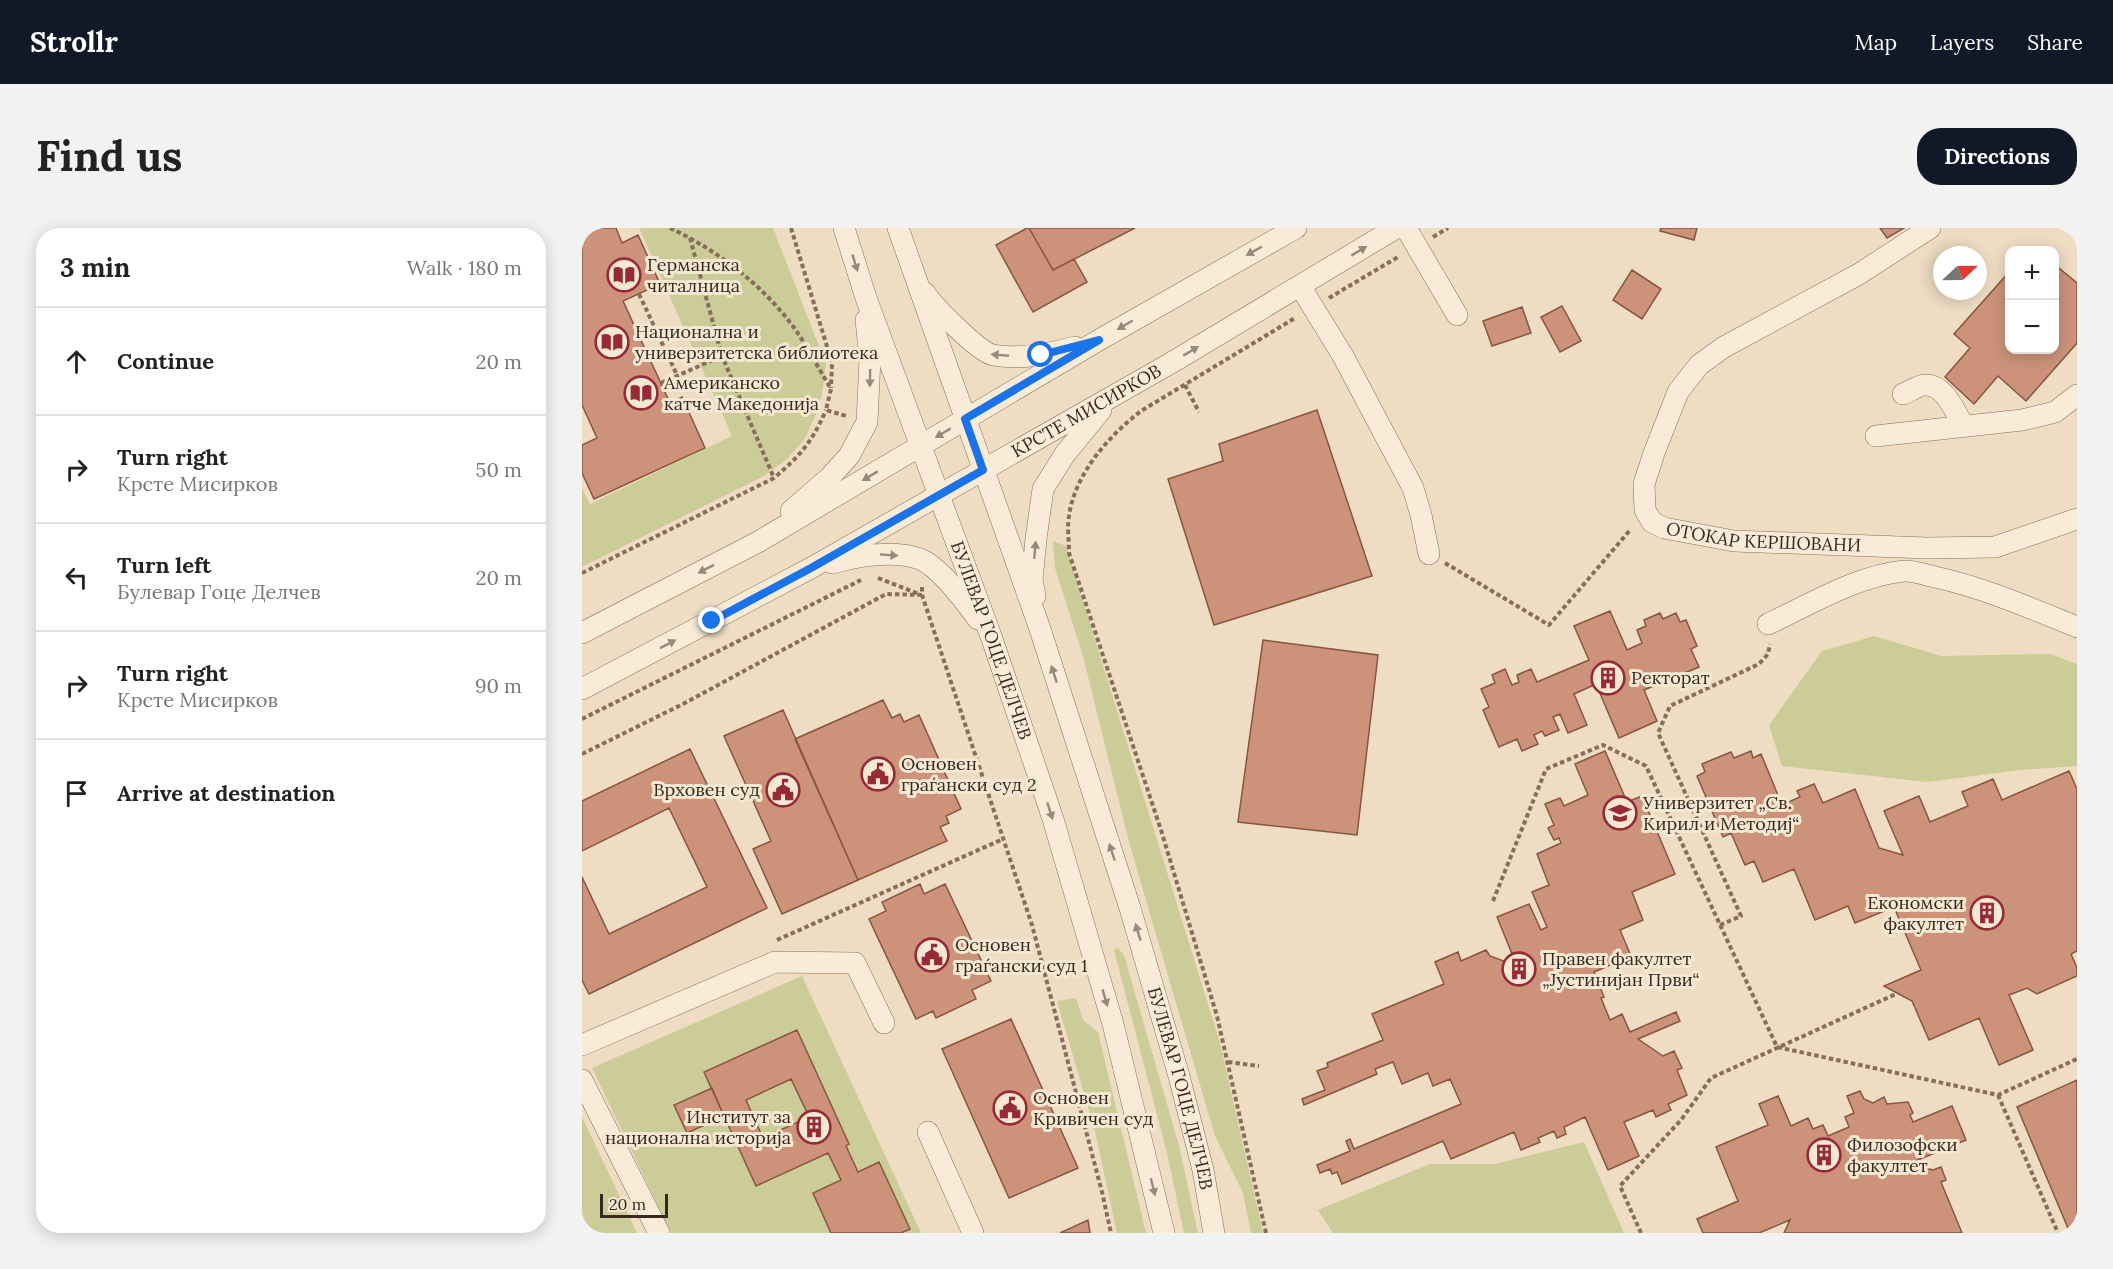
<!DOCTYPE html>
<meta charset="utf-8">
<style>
:root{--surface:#fff;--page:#f2f2f2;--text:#222;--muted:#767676;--line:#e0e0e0;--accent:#111827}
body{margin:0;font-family:Lora,serif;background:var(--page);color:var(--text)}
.controls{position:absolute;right:18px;top:18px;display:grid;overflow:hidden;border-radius:12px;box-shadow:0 3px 15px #0003}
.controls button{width:54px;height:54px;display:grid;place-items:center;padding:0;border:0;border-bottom:2px solid var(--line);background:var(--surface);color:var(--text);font:30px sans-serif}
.compass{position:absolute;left:1351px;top:18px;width:54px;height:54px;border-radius:50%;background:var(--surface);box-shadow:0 3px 15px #0003;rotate:68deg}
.scale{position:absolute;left:18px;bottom:15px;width:68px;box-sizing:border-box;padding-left:6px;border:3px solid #38281e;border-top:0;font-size:16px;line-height:21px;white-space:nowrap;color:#38281e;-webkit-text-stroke:4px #f5e8d3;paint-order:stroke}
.stop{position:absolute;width:18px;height:18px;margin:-14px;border:4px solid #1a73e8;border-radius:50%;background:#fff}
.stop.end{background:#1a73e8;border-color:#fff;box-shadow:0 2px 6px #0008}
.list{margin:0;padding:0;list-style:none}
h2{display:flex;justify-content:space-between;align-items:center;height:78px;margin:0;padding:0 24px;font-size:26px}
h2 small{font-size:20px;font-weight:400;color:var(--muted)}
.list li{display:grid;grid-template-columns:39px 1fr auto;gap:18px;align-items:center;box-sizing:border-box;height:108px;padding:0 24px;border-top:2px solid var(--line)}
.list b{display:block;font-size:22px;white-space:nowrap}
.list p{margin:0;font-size:20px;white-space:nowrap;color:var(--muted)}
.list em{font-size:20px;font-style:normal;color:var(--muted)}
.icon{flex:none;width:33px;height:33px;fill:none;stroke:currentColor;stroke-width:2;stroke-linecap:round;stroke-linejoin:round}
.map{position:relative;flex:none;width:1495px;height:1005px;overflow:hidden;border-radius:24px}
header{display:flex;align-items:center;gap:36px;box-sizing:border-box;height:84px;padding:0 30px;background:var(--accent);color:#fff}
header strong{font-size:28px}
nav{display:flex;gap:33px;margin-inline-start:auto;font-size:21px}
.intro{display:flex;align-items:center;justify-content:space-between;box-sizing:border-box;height:144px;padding:0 36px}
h1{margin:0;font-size:42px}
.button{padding:15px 27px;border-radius:24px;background:var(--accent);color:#fff;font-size:21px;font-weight:700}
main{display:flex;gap:36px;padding:0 36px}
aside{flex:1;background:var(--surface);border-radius:24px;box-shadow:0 3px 15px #0003}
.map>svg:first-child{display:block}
.green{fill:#cbcc97}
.building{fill:#cc937a;stroke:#875540;stroke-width:1.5;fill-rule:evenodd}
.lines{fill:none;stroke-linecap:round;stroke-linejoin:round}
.minor-casing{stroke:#886e5a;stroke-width:22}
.path{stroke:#886e5a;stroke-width:4;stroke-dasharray:4.5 3;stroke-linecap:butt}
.minor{stroke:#f8ebd7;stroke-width:21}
.oneway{fill:#988a7a}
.route{stroke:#1a73e8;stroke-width:8}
.labels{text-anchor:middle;stroke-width:6;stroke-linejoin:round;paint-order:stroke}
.poi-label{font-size:18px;fill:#38281e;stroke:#f5e8d3;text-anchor:start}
.street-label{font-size:18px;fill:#38281e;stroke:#f5e8d3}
</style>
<header>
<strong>Strollr</strong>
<nav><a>Map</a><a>Layers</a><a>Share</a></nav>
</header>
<div class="intro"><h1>Find us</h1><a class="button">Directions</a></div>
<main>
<aside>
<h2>3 min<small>Walk · 180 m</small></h2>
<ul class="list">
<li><svg class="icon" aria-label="ahead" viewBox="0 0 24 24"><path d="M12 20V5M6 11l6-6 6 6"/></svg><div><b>Continue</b></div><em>20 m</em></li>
<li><svg class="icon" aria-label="right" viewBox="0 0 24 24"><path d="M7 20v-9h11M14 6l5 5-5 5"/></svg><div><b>Turn right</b><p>Крсте Мисирков</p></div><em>50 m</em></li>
<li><svg class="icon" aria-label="left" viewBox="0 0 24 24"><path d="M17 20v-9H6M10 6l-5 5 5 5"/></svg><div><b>Turn left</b><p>Булевар Гоце Делчев</p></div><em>20 m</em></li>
<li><svg class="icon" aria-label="right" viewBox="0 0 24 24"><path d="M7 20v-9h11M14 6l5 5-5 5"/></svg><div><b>Turn right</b><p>Крсте Мисирков</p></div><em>90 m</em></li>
<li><svg class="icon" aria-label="arrive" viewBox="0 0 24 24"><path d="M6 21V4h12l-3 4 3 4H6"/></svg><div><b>Arrive at destination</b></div></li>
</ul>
</aside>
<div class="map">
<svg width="1495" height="1005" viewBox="0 0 1495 1005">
<rect width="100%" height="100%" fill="#eedcc3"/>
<path class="green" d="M 57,0 L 191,0 L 244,136 L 240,166 L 233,189 L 222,212 L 205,231 L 182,248 L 0,339 L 0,260 L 8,276 L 150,208 Z
M 471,313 L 484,318 L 638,815 L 681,1005 L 669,1005 L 661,965 L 633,908 L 547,614 L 501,428 L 473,340 Z
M 1292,408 L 1359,428 L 1468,426 L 1495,436 L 1495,538 L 1438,542 L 1345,554 L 1200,538 L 1187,497 L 1240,423 Z
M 536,720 L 542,727 L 597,918 L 616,1005 L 602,1005 L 585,925 L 532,722 Z
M 220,748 L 339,1005 L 89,1005 L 10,840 Z
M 494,770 L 501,792 L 516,804 L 564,1005 L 535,1005 L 513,903 L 475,773 Z
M 0,889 L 55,1005 L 0,1005 Z
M 1002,914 L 1042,1005 L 751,1005 L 736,982 L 848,936 L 913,936 Z"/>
<path class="building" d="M 0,0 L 34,0 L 40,15 L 56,7 L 78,56 L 41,73 L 88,175 L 100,169 L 123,220 L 12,271 L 0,245 L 0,217 L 15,210 L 0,177 Z
M 445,0 L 447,0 L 471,42 L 492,31 L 505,54 L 451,84 L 414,17 Z
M 447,0 L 553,0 L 471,42 Z
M 1079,0 L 1115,0 L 1112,12 L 1078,3 Z
M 1298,0 L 1322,0 L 1305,10 Z
M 1472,36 L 1495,55 L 1495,115 L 1444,173 L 1416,148 L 1392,176 L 1363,149 L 1388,120 L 1372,106 L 1428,43 L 1428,122 L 1472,122 Z
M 1050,42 L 1079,61 L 1060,91 L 1031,72 Z
M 980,78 L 999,113 L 978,124 L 959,89 Z
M 940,79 L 949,105 L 910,118 L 901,93 Z
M 735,182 L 790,348 L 632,397 L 586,251 L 641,233 L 637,216 Z
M 1028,383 L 1045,422 L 1060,415 L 1055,402 L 1064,398 L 1062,392 L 1078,385 L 1081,391 L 1094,385 L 1098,394 L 1104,392 L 1115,418 L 1109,421 L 1117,439 L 1062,462 L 1075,493 L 1037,510 L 1014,456 L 992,466 L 1005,497 L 986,505 L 978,486 L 971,489 L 977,502 L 963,508 L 960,503 L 952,507 L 956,516 L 940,523 L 935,511 L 917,519 L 901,482 L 907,479 L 899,461 L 913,455 L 910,447 L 923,441 L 930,457 L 937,454 L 935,447 L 949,441 L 955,454 L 1007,432 L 992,398 Z
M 681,412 L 796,427 L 775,607 L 656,594 Z
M 301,472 L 310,490 L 318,486 L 322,494 L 337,487 L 379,581 L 364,588 L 367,595 L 358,599 L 365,613 L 276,652 L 213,511 Z
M 201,482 L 276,652 L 200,686 L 171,621 L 189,613 L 142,508 Z
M 108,521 L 185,680 L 7,766 L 0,752 L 0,649 L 27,706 L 125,659 L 87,580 L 0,623 L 0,573 Z
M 1023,523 L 1045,574 L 1060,568 L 1093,646 L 1050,664 L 1061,692 L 1038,702 L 1049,728 L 1012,744 L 1022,769 L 1019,770 L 1028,792 L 1040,786 L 1048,804 L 1094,784 L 1098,793 L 1056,811 L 1081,828 L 1092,823 L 1100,840 L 1095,842 L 1105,867 L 1086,876 L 1089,882 L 1074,889 L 1071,882 L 1042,894 L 1057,928 L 1026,942 L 1003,889 L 982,899 L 984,906 L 975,910 L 972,903 L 956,910 L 958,914 L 939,922 L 932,904 L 869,931 L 861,913 L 760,956 L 755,944 L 750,946 L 748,941 L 738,945 L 735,937 L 768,923 L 764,913 L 768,911 L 772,921 L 879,876 L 868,851 L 851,858 L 846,845 L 820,856 L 811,834 L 793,841 L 795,846 L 722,877 L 720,871 L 743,862 L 735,843 L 746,839 L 745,835 L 801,812 L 790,786 L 862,756 L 853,734 L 876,724 L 879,733 L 904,722 L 908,728 L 935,738 L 915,689 L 947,676 L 959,702 L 965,699 L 950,664 L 967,657 L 955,626 L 979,615 L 977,610 L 972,612 L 966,600 L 972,597 L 963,576 L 978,570 L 982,578 L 1006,567 L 993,536 Z
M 1169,523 L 1171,530 L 1179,526 L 1200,577 L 1218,569 L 1215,563 L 1232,556 L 1241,575 L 1273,561 L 1297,620 L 1321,627 L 1302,583 L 1337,568 L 1348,594 L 1386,578 L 1380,564 L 1411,551 L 1420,572 L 1487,543 L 1495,561 L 1495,723 L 1489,726 L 1495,740 L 1495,748 L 1455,766 L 1445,760 L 1427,767 L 1451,822 L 1417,837 L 1397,790 L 1347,812 L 1330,773 L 1302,758 L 1339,742 L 1312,679 L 1273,695 L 1266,678 L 1233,692 L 1212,641 L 1181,654 L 1172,633 L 1163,637 L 1149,605 L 1141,609 L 1115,548 L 1123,544 L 1120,536 L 1149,524 L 1152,530 Z
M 338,656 L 342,666 L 363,656 L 409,753 L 390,762 L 394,771 L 354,790 L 351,783 L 334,791 L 287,691 L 304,683 L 300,674 Z
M 429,791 L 496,940 L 427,970 L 360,821 Z
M 215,802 L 267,916 L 264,918 L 276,944 L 297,934 L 328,1001 L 319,1005 L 249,1005 L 231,965 L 259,952 L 246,925 L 174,958 L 122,844 ZM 209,851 L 227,889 L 181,910 L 164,872 Z
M 1495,852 L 1495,1005 L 1488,1005 L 1435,879 Z
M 130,860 L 142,888 L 105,905 L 92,877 Z
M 1278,863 L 1282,871 L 1291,875 L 1302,869 L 1305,876 L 1326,874 L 1331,885 L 1328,887 L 1331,894 L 1370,878 L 1384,912 L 1326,936 L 1351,942 L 1359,939 L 1364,952 L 1359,954 L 1380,1005 L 1202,1005 L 1208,992 L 1177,1005 L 1121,1005 L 1115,991 L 1156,973 L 1134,919 L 1186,897 L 1177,876 L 1196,868 L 1209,898 L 1226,890 L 1231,901 L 1241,897 L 1246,908 L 1267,899 L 1263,889 L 1272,885 L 1265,868 Z
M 506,992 L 508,1005 L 478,1005 Z"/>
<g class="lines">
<g class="minor-casing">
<g id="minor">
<path id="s1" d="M 262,0 L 284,70 L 409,408 L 471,591 L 531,796 L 582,1005"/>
<path id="s2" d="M 316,0 L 458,401 L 548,680 L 597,848 L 621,942 L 632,1005"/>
<path d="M 824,0 L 875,87"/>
<path id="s3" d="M 1348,0 L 1277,46 L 1142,119 L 1117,137 L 1096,164 L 1072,225 L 1062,256 L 1063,282 L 1070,294 L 1082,300 L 1152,313 L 1345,320 L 1413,319 L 1495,291"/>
<path d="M 718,58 L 761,128 L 831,260 L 839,287 L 847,326"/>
<path d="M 343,65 C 351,78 397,124 411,127 C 438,132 467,126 493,119"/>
<path d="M 1321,166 C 1327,164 1337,157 1343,157 C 1363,156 1373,184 1381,197"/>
<path d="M 1294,208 L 1440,192 L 1473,184 L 1495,167"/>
<path d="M 209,283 L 247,250 L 267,228 L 285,194 L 288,131 L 284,92"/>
<path d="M 250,335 C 276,328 312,322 338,331 C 358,339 383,374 396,391"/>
<path d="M 453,368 L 450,352 L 454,311 L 461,261 L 483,226 L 519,182"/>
<path d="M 1186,396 C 1229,376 1274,348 1322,343 C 1331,342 1343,347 1353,349 C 1403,360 1448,380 1495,399"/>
<path d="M 0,405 L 176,314 L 517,112 L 714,0"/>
<path id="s4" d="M 0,461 L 229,340 L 589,135 L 814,0"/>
<path d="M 0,817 L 193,734 L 273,735 L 302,795"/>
<path d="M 0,852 L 77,1005"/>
<path d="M 346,904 L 391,1005"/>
</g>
</g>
<path class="path" d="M 88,0 C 135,22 182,58 213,101 C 226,120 237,141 249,161 L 244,182 L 264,188
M 209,0 L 250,135 L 249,160
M 851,9 L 866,0
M 108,10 L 140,128 L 192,250
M 57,66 L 95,147
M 747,70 L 816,29
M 79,155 L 140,128
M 603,157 L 617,184
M 863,335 L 967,397 L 1049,301
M 0,345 L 192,250 C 219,227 230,214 244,182
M 296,350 L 337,366
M 340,359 L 340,367 L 450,697 L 520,964 L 529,1005
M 0,491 L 279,352
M 0,526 L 101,476 L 304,366 L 340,367
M 911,673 L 964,541 L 1021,517 L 1064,538 L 1195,819 L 1416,867 L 1495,831
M 1138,697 L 1159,688 L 1076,505 L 1088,478 L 1177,436 L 1186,426 L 1188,416
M 195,712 L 421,611
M 646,834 L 677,838
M 1416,867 L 1476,1005
M 684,1005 L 635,788 L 579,602 L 487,325 C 487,313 485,299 487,288 C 493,245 527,208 559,183 L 713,90
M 1059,1005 L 1038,958 L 1099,892 L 1129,850 L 1316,765"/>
<use href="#minor" class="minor"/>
</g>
<defs><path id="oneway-solid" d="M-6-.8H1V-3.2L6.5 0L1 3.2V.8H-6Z" transform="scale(1.5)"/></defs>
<g class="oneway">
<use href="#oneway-solid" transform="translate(672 23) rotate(151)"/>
<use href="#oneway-solid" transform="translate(777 23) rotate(-31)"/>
<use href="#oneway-solid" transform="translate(273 35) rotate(73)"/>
<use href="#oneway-solid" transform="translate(543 97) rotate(150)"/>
<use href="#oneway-solid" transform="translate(609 123) rotate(-31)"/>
<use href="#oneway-solid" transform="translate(418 127) rotate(-175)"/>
<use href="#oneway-solid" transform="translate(288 150) rotate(91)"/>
<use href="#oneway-solid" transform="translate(361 205) rotate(149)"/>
<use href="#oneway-solid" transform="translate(288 248) rotate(149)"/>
<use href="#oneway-solid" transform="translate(453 322) rotate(-85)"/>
<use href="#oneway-solid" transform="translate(307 327) rotate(4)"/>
<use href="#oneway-solid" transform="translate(124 341) rotate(153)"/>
<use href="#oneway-solid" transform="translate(86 416) rotate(-27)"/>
<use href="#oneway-solid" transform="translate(472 446) rotate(-108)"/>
<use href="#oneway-solid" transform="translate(468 583) rotate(72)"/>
<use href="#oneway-solid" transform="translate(530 624) rotate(-108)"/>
<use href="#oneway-solid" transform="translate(556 704) rotate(-107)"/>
<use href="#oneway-solid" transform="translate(523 770) rotate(74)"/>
<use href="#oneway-solid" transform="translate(571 959) rotate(76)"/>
</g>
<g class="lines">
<path class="route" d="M 130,393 L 229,340 L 401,242 L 383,191 L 517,112 L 459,127"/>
</g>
<defs>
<g id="library-ring" transform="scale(1.725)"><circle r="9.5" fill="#f5e8d3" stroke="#962b37" stroke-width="1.5"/><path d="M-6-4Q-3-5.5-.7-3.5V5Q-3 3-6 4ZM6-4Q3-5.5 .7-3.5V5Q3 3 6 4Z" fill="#962b37"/></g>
<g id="building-ring" transform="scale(1.725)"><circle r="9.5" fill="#f5e8d3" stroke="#962b37" stroke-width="1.5"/><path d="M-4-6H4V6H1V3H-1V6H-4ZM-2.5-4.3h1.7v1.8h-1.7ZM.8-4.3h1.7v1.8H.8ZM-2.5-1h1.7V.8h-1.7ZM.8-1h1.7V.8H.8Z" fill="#962b37"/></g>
<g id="civic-ring" transform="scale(1.725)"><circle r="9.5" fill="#f5e8d3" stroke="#962b37" stroke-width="1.5"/><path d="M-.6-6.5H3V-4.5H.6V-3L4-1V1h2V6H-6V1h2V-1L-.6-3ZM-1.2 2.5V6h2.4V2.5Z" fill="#962b37"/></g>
<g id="university-ring" transform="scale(1.725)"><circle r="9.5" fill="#f5e8d3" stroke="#962b37" stroke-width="1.5"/><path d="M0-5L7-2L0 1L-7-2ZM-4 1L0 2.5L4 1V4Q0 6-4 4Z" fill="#962b37"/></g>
</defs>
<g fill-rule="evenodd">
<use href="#library-ring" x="42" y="47"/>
<use href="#library-ring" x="30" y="114"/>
<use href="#library-ring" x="59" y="165"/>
<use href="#building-ring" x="1026" y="450"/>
<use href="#civic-ring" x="296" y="546"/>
<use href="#civic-ring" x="201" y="562"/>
<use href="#university-ring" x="1038" y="585"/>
<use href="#building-ring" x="1405" y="685"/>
<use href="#civic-ring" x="350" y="727"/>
<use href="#building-ring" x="937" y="741"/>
<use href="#civic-ring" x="428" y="880"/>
<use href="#building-ring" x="232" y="899"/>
<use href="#building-ring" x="1242" y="927"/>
</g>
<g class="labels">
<g class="poi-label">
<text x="65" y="43">Германска<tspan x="65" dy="21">читалница</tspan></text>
<text x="53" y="110">Национална и<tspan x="53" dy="21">универзитетска библиотека</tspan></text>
<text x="82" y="161">Американско<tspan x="82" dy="21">катче Македонија</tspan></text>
<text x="1049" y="456">Ректорат</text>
<text x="319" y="542">Основен<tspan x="319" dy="21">граѓански суд 2</tspan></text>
<text x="178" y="568" text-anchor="end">Врховен суд</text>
<text x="1061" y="581">Универзитет „Св.<tspan x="1061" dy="21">Кирил и Методиј“</tspan></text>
<text x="1382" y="681" text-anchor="end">Економски<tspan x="1382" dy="21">факултет</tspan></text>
<text x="373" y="723">Основен<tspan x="373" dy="21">граѓански суд 1</tspan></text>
<text x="960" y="737">Правен факултет<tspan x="960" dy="21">„Јустинијан Први“</tspan></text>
<text x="451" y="876">Основен<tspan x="451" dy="21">Кривичен суд</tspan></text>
<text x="209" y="895" text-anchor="end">Институт за<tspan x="209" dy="21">национална историја</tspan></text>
<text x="1265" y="923">Филозофски<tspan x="1265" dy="21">факултет</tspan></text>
</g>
<g class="street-label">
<text dy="6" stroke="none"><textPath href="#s4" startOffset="576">КРСТЕ МИСИРКОВ</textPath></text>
<text dy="6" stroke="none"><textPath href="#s3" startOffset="555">ОТОКАР КЕРШОВАНИ</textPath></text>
<text dy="6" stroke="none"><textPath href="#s1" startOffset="438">БУЛЕВАР ГОЦЕ ДЕЛЧЕВ</textPath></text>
<text dy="6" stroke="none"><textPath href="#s2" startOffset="906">БУЛЕВАР ГОЦЕ ДЕЛЧЕВ</textPath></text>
</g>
</g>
</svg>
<div class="controls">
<button>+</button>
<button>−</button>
</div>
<svg class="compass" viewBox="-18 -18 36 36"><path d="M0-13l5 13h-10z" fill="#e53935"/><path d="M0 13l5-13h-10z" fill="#767676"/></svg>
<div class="scale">20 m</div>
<div class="stop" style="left:459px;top:127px"></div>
<div class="stop end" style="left:130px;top:393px"></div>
</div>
</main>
